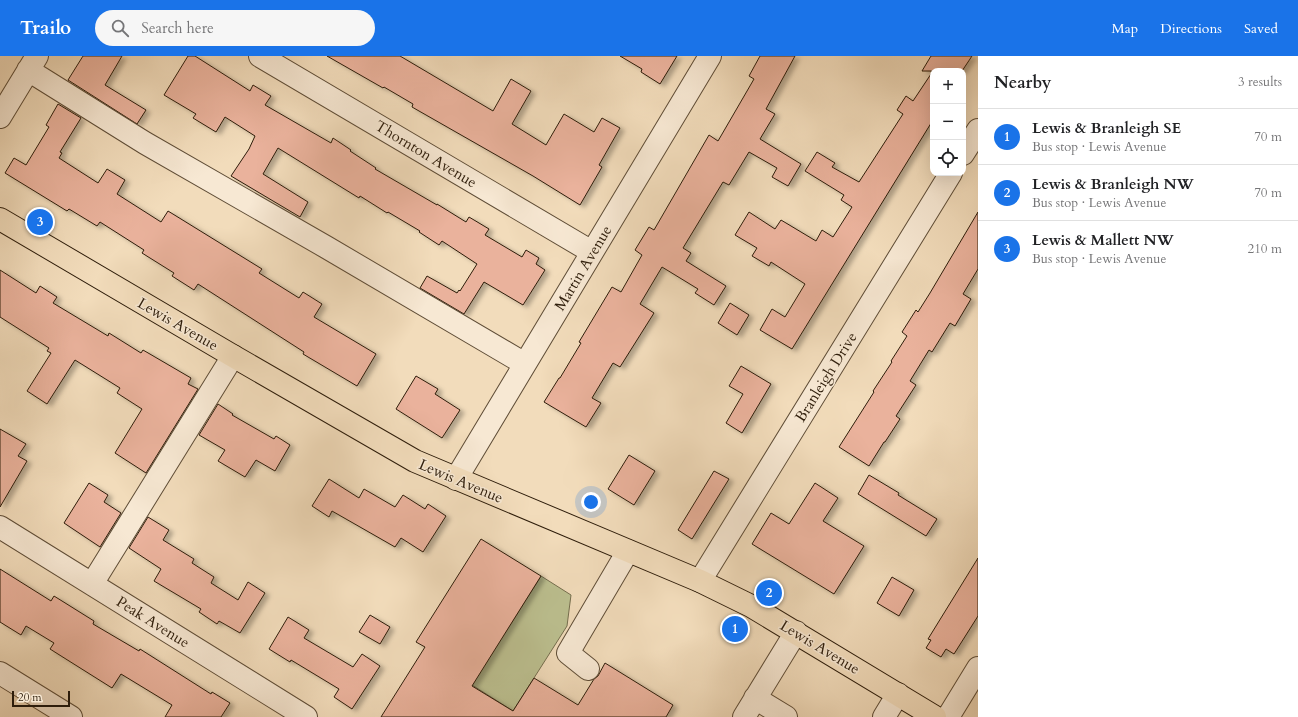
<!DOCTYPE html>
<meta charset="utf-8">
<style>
:root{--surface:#fff;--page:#f6f6f6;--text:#202124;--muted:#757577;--line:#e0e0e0;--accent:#1a73e8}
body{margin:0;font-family:Cardo,serif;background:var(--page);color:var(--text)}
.controls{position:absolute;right:12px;top:12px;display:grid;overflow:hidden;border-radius:8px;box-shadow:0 4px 16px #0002}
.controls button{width:36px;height:36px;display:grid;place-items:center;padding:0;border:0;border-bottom:1px solid var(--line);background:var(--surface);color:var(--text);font:20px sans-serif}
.scale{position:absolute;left:12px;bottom:10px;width:58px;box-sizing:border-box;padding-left:4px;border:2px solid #2e1d0b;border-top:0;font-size:11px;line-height:14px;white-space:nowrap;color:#2e1d0b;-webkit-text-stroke:3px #f7e8d3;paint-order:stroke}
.you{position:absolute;left:591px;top:446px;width:14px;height:14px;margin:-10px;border:3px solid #fff;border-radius:50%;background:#1a73e8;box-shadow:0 0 0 6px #1a73e833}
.badge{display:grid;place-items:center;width:26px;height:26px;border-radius:50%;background:var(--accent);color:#fff;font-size:13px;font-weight:700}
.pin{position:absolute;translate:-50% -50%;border:2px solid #fff;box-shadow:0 1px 4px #0006}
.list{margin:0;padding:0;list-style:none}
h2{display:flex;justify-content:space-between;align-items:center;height:52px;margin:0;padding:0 16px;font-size:17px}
h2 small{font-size:13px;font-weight:400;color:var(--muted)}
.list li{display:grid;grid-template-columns:26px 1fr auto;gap:12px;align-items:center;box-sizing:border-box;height:56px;padding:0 16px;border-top:1px solid var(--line)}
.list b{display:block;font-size:15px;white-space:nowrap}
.list p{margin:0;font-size:13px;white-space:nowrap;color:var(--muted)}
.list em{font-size:13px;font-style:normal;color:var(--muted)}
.icon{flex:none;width:22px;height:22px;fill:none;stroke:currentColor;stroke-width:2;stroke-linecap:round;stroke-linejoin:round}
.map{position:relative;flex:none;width:978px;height:661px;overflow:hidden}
header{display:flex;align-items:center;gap:24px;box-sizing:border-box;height:56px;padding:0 20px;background:var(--accent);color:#fff}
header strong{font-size:19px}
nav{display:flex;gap:22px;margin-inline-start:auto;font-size:14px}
.search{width:280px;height:36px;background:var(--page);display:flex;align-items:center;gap:10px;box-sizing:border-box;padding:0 14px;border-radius:22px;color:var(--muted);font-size:15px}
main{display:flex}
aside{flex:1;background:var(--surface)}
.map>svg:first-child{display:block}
.green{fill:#bcc090;stroke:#756e4e}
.building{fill:#eab29c;stroke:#2e1d0b;filter:url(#shadow)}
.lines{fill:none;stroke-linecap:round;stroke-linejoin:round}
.minor-casing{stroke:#5f4d37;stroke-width:24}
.major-casing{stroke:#2e1d0b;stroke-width:24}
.minor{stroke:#f7e8d3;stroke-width:22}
.major{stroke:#f2dcbb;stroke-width:22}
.labels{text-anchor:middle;stroke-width:3;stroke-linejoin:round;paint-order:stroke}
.street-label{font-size:15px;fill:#2e1d0b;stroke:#f7e8d3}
</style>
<header>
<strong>Trailo</strong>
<div class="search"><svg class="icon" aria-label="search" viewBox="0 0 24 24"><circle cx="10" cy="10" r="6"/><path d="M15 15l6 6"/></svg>Search here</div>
<nav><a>Map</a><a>Directions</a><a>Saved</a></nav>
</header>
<main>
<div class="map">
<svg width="978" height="661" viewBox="0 0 978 661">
<defs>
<filter id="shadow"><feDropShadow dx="4.5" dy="2.5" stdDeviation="2" flood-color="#0004"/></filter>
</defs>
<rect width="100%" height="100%" fill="#f2dcbb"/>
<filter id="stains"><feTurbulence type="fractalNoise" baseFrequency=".005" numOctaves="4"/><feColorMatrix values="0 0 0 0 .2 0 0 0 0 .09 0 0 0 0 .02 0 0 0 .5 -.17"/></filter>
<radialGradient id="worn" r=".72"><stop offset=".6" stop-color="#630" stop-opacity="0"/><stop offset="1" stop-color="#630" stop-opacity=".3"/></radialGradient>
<path class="green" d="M 541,520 L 571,539 L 567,570 L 513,655 L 472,629 Z"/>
<path class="building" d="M 83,0 L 122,0 L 105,29 L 146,54 L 137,68 L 68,24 Z
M 188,0 L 195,0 L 250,35 L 253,29 L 271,40 L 265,49 L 331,87 L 333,82 L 351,94 L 350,95 L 376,112 L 375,113 L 437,149 L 437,148 L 466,166 L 469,161 L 489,173 L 485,179 L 522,201 L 526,194 L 539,202 L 536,208 L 545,214 L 523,249 L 484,226 L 464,258 L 420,232 L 427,220 L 457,237 L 459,234 L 460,235 L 477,208 L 442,185 L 439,189 L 419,176 L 420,175 L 388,156 L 387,157 L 360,140 L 359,142 L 278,92 L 263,118 L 308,146 L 300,161 L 231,120 L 249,93 L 255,80 L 225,61 L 216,76 L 193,62 L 196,58 L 164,39 Z
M 327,0 L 400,0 L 493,55 L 511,23 L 531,35 L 512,68 L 546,89 L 564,58 L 594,76 L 602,62 L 620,72 L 599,109 L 602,111 L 580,149 L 533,120 L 412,51 L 413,48 L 384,31 L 383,32 Z
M 620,0 L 677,0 L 660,28 L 641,16 L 642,13 Z
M 760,0 L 795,0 L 766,53 L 775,58 L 760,83 L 801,108 L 788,130 L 772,121 L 777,112 L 749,96 L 729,129 L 723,126 L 683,192 L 691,197 L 686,205 L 726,230 L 714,249 L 695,237 L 698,233 L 662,211 L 640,248 L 654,257 L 620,311 L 613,307 L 592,342 L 601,347 L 586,371 L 544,346 L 559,322 L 560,322 L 581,287 L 579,286 L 612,231 L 621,236 L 642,199 L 635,194 L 649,171 L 654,174 L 709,79 L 718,85 L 754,23 L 749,20 Z
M 931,0 L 972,0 L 962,15 L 933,15 L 933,64 L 792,293 L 760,274 L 772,253 L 785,261 L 805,228 L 771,206 L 769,210 L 752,200 L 757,192 L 735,179 L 749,156 L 775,173 L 781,164 L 816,185 L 822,174 L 833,181 L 852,151 L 841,144 L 844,139 L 805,115 L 817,96 L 835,107 L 832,111 L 859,126 L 903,58 L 897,54 L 906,40 L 913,45 L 933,15 L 922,15 Z
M 58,48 L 81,62 L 60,96 L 62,97 L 59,102 L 98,127 L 107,113 L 125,124 L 117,138 L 161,166 L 168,155 L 262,213 L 259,217 L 299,242 L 303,236 L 322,248 L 314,261 L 376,298 L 357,330 L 303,298 L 304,296 L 198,228 L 194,234 L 172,220 L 174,217 L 142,197 L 144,194 L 100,166 L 97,170 L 69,153 L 67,155 L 5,117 L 14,102 L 26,109 L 49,71 L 46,69 Z
M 978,156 L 978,213 L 963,238 L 971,243 L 955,270 L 950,267 L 932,296 L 929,294 L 910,325 L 916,329 L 896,360 L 900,363 L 885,386 L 884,386 L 869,410 L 839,391 L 874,336 L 873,335 L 892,306 L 891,305 L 907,280 L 902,276 L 916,254 L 918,256 L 930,237 Z
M 0,214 L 36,237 L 40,230 L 57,241 L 53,247 L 108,280 L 109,277 L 141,297 L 143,294 L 191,322 L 188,328 L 198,333 L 146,417 L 115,397 L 142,353 L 117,337 L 120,332 L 75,304 L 47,348 L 27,335 L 51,297 L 47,295 L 49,292 L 0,261 Z
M 730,247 L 749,259 L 737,279 L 718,267 Z
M 741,310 L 771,328 L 742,377 L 726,367 L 743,338 L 729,330 Z
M 416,320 L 438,333 L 435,338 L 460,354 L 442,382 L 396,353 Z
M 218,348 L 233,358 L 232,359 L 274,383 L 276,380 L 290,389 L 275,415 L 256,404 L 245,421 L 218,405 L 225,394 L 199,379 Z
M 0,373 L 26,388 L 18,400 L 27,405 L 0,451 Z
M 629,399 L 655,415 L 634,449 L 608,433 Z
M 714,415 L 729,423 L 692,483 L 678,474 Z
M 869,419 L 899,437 L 898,439 L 937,463 L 926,480 L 858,438 Z
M 329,423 L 359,442 L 364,433 L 395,451 L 403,439 L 425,453 L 428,448 L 446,460 L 423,496 L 401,482 L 395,491 L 332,455 L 329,461 L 312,450 Z
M 89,427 L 108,439 L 104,446 L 121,457 L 100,491 L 64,467 Z
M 815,427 L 838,442 L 823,465 L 864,490 L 834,538 L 752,488 L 771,457 L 789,468 Z
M 148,461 L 169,474 L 163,484 L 194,503 L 192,507 L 214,521 L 211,527 L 238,544 L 248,526 L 265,537 L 240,577 L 219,565 L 217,568 L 199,556 L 201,553 L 154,525 L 161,513 L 129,492 Z
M 481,483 L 541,520 L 472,630 L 513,655 L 534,622 L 578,649 L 594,623 L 598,620 L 605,607 L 673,649 L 666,661 L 381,661 L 425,591 L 416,586 Z
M 978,502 L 978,560 L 954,598 L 946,593 L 941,601 L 926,592 L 931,584 L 928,583 Z
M 0,513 L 51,545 L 54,540 L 94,565 L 93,568 L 139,595 L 140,593 L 211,638 L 212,636 L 230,647 L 221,661 L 165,661 L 172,649 L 121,618 L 112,632 L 50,593 L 54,587 L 26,570 L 21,579 L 0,566 Z
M 892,521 L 914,534 L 899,560 L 877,547 Z
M 370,559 L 390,571 L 380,588 L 359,576 Z
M 288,561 L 309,574 L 304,582 L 353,611 L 362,598 L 380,610 L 352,653 L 334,641 L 339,633 L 291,604 L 290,606 L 269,593 Z"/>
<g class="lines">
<g class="minor-casing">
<path id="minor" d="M 260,0 L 592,196
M 28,14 L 145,87 L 326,191 L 525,308
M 0,61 L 37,0
M 963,98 L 978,74
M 456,423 L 710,0
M 0,471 L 306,661
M 700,525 L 951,117
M 92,528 L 233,300
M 588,613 L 568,597 L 628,495
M 0,617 L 71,661
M 755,642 L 786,661
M 744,661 L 796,576
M 884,661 L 898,638
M 948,661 L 978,612"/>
</g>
<g class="major-casing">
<path id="major" d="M 0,163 L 233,300 L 415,405 L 700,525 L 751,550 L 935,661"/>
</g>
<use href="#minor" class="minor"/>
<use href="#major" class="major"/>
</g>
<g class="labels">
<g class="street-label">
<text transform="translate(426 98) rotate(31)" y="5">Thornton Avenue</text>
<text transform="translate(583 212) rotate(-59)" y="5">Martin Avenue</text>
<text transform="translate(178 268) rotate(30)" y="5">Lewis Avenue</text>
<text transform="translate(826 321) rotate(-58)" y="5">Branleigh Drive</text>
<text transform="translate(461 425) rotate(23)" y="5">Lewis Avenue</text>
<text transform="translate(153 566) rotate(32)" y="5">Peak Avenue</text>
<text transform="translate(820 591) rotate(31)" y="5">Lewis Avenue</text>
</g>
</g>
<rect width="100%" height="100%" filter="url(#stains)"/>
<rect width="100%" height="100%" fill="url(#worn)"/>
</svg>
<div class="controls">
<button>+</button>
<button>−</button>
<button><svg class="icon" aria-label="locate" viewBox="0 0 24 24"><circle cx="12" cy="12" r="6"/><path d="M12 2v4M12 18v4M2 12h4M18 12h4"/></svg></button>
</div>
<div class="scale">20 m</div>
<div class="you"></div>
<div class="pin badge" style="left:735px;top:573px">1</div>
<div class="pin badge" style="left:769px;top:537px">2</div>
<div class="pin badge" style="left:40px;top:166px">3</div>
</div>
<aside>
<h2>Nearby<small>3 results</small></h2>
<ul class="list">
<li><span class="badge">1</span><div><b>Lewis &amp; Branleigh SE</b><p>Bus stop · Lewis Avenue</p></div><em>70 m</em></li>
<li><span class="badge">2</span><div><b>Lewis &amp; Branleigh NW</b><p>Bus stop · Lewis Avenue</p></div><em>70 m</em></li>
<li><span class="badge">3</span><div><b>Lewis &amp; Mallett NW</b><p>Bus stop · Lewis Avenue</p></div><em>210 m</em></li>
</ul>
</aside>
</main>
